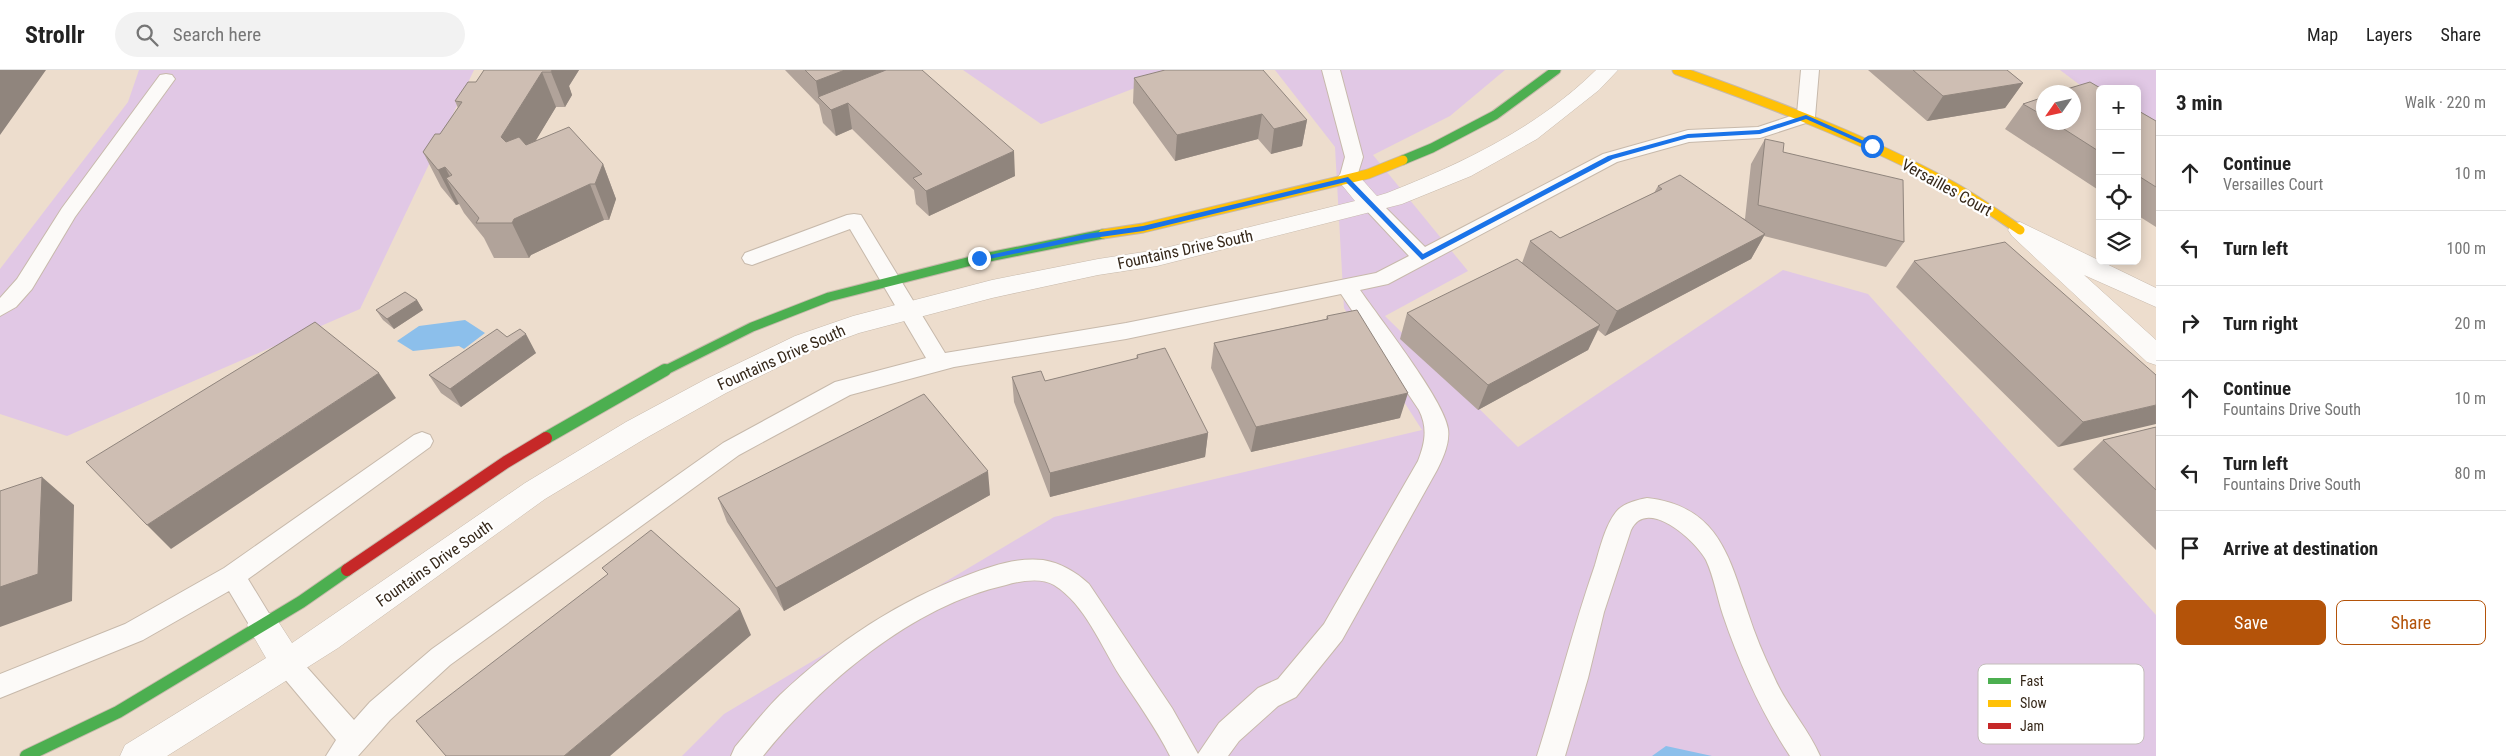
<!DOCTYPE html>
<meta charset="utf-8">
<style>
:root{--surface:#fff;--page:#f2f2f2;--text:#222;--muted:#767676;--line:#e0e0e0;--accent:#b45309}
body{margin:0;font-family:"Roboto Condensed",sans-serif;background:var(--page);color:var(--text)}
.controls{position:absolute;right:15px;top:15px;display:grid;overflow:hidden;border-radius:8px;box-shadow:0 2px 12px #0003}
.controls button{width:45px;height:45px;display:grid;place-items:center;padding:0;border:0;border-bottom:1px solid var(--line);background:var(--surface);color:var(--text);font:25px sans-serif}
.compass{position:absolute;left:2036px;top:15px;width:45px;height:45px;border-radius:50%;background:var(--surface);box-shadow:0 2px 12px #0003;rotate:236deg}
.stop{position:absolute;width:15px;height:15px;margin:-11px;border:4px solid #1a73e8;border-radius:50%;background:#fff}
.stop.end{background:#1a73e8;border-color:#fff;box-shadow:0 1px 5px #0008}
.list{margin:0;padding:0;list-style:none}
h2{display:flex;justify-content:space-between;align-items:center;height:65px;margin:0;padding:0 20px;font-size:21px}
h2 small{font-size:16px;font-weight:400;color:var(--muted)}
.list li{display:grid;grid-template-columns:32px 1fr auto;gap:15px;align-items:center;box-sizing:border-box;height:75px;padding:0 20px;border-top:1px solid var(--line)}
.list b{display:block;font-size:19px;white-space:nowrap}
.list p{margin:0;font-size:16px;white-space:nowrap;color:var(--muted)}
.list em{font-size:16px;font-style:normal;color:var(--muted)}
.actions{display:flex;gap:10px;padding:15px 20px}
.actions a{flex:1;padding:11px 0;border:1px solid var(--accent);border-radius:8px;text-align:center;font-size:18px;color:var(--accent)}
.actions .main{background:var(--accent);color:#fff}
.icon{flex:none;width:28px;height:28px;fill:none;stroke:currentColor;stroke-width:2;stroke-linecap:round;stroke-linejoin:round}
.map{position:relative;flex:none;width:2156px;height:686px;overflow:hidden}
header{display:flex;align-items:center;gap:30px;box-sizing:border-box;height:70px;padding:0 25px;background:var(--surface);border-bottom:1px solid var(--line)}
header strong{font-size:24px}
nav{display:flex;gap:28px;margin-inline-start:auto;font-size:18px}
.search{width:350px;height:45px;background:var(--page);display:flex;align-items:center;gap:12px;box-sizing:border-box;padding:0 18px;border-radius:28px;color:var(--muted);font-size:19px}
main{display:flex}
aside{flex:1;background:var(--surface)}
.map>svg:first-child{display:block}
.green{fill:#e1c8e5}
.water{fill:#8cbfeb}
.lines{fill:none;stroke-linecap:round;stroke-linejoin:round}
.lane-casing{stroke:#c7b9ab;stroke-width:2}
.street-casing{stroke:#c7b9ab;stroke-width:1}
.fast-far1-casing{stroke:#c7b9ab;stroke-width:11}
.fast-casing{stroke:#c7b9ab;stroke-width:14}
.slow-casing{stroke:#c7b9ab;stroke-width:11}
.jam-casing{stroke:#c7b9ab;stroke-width:14}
.lane{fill:#fcfaf8;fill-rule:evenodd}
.street{fill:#fcfaf8;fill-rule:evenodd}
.fast-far1{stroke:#4caf50;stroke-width:9}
.fast{stroke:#4caf50;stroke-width:12}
.slow{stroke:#ffc107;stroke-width:9}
.jam{stroke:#c62828;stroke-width:12}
.wall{fill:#b1a39a}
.shaded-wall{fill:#90857d}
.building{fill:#cebeb3;stroke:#90857d}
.route{fill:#1a73e8}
.labels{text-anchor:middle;stroke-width:4.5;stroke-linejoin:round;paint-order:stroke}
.street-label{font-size:16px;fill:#36281a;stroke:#fff}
.key{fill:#fff;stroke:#c3beba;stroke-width:1}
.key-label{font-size:14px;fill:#36281a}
</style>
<header>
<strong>Strollr</strong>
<div class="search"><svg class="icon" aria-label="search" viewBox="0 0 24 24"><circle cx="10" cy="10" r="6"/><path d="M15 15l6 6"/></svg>Search here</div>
<nav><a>Map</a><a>Layers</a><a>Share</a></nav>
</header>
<main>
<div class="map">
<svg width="2156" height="686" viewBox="0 0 2156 686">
<rect width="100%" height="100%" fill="#edddcd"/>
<path class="green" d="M 139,0 L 474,0 L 360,239 L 67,366 L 0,344 L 0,199 L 128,32 Z
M 963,0 L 1182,0 L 1041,54 Z
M 1275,0 L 1505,0 L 1450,46 L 1373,85 L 1468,201 L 1385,246 L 1518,377 L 1783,200 L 1868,224 L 2156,545 L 2156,686 L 682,686 L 724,644 L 1054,447 L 1422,360 L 1344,238 L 1335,77 Z
M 2060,0 L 2156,0 L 2156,62 L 2137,51 L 2137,19 L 2100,19 L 2092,24 Z"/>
<path class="water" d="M 465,250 L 485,263 L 464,279 L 459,276 L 413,281 L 397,271 L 419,256 Z
M 1666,676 L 1712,686 L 1652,686 Z"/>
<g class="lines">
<g class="lane-casing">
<path id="lane" d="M 1322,0 L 1340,0 L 1363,87 L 1355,113 L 1348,115 L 1341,113 L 1339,109 L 1345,87 Z
M 1801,0 L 1819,0 L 1815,47 L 1812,51 L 1760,68 L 1689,72 L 1617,92 L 1388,214 L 1360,220 C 1380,249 1444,330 1448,359 C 1450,373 1443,388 1437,400 L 1342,570 L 1296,627 L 1278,636 L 1239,671 L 1228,686 L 1170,686 C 1156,658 1137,632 1120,606 C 1101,576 1085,534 1054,515 C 1041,507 1020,511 1006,515 C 912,536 822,613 763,686 L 731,686 L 735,677 C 750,659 764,641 780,625 C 835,573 898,531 968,505 C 991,496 1018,487 1043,490 C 1061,493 1076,502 1089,514 L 1172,638 L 1198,684 L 1219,653 L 1258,618 L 1278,609 L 1324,554 L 1418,391 C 1425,373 1428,358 1419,340 L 1341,224 L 1126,269 L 954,297 L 850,325 L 739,385 L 450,595 L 390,650 L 358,686 L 326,686 L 336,670 L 278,601 L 274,593 L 278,585 L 287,581 L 296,585 L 354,650 L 370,632 L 432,579 L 723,373 L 835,312 L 926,288 L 850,159 L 752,195 L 745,193 L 742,188 L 745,183 L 847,145 L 854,144 L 861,145 L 945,283 L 1126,253 L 1376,203 L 1409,186 L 1365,139 L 1362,135 L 1365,131 L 1372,129 L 1379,131 L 1425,177 L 1603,84 L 1688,60 L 1758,57 L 1797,44 Z
M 166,4 L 172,5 L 175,9 L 75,147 L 32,219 L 16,237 L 0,246 L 0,228 L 17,209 L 62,138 L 160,5 Z
M 422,362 L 430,365 L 433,371 L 430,377 L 248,509 L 276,555 L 272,563 L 263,566 L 254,563 L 229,521 L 143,570 L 0,628 L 0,604 L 125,554 L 224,498 L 414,365 Z
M 1647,428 C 1718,436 1729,486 1748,543 C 1755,565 1764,586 1774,607 C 1786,635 1808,658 1820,686 L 1790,686 C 1761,642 1740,595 1723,545 C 1717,527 1714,507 1706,490 C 1696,471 1647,426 1631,460 L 1604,542 L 1588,608 L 1565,686 L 1537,686 C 1557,623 1573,558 1595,495 C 1600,478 1605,456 1616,442 C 1623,433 1637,430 1647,428 Z"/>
</g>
<g class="street-casing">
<path id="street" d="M 1596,0 L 1618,0 L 1599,20 L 1537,69 L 1471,106 L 1402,134 L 1157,196 L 1098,205 L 992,228 L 859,263 L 813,280 L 726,323 L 646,368 L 545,429 L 338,578 L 167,686 L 120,686 L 125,675 L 266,588 L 247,555 L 252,545 L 263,541 L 274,545 L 292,573 L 525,413 L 626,352 L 706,309 L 795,266 L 853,246 L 992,210 L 1098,189 L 1157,180 L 1355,131 L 1337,109 L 1340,104 C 1358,99 1365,114 1377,126 L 1387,123 C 1463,93 1537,58 1596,0 Z
M 2020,152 L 2156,218 L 2156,237 L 2084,205 L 2156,270 L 2156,295 L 2147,292 L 2012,166 L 2008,160 L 2012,154 Z"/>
</g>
<g class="fast-far1-casing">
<path id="fast-far1" d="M 1403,90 L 1432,78 L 1495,45 L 1556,0
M 662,302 L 752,257 L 829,227 L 979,189 L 1103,164"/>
</g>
<g class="fast-casing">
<path id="fast" d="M 546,368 L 665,300
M 26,686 L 118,642 L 301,532 L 347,500"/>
</g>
<g class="slow-casing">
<path id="slow" d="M 1677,0 C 1770,33 1863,68 1950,115 C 1974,128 1997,145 2020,160
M 1103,164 L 1143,158 L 1368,104 L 1403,90"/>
</g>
<g class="jam-casing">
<path id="jam" d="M 347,500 L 506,392 L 546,368"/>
</g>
<use href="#lane" class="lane"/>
<use href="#street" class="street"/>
<use href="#fast-far1" class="fast-far1"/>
<use href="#fast" class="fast"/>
<use href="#slow" class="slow"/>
<use href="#jam" class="jam"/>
</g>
<path class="wall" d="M 484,0 L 579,0 L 569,16 L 572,25 L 565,37 L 556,37 L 535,71 L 603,94 L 616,129 L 609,150 L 604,150 L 531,185 L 529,188 L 494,188 L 484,168 L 464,143 L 459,134 L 456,135 L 441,117 L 423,82 L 440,64 L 458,38 L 455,31 L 476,12 Z
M 785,0 L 922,0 L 1015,106 L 929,146 L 916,134 L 914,120 L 852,59 L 836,66 L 823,53 L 819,35 Z
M 1868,0 L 2007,0 L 2023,13 L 2005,38 L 1927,51 Z
M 1134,8 L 1307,50 L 1302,76 L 1271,84 L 1258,69 L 1175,91 L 1133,33 Z
M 2100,19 L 2100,121 L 2005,59 L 2023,34 L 2044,27 L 2044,52 L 2074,52 Z
M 2137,40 L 2156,51 L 2156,157 L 2137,145 Z
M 1765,69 L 1904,172 L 1886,197 L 1764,166 L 1751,189 L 1605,266 L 1598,260 L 1588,280 L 1478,340 L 1400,269 L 1407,243 L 1522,193 L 1530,171 L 1560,168 L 1654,123 L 1658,116 L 1745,149 L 1751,94 Z
M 1914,191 L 2156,305 L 2058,377 L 1896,217 Z
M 417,230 L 423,240 L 394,259 L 383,250 L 376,240 Z
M 1327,246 L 1400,348 L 1251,382 L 1211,298 L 1214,273 L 1326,249 Z
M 507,267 L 536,283 L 461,337 L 441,323 L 429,305 Z
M 1137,285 L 1208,363 L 1205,387 L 1050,427 L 1014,332 L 1012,307 L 1045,311 L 1136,289 Z
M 2156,357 L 2156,480 L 2073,399 L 2103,370 Z
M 990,425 L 784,541 L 727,452 L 718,428 Z"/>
<path class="shaded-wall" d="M 0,0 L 46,0 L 0,65 Z
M 552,0 L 579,0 L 569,16 L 572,25 L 565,37 L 551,2 Z
M 845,0 L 898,0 L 819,29 L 816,11 Z
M 542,2 L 556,37 L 517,102 L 501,67 Z
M 2023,13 L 2005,38 L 1927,51 L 1943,26 Z
M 848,33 L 852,59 L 836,66 L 831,40 Z
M 1262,44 L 1258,69 L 1175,91 L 1177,65 Z
M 1307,50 L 1302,76 L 1271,84 L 1274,59 Z
M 1014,81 L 1015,106 L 929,146 L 926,121 Z
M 603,94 L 616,129 L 609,150 L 595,114 Z
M 445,97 L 458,123 L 446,108 L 459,134 L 456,135 L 438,100 Z
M 590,114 L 604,150 L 531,185 L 529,188 L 512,153 L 514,149 Z
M 1765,164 L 1751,189 L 1605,266 L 1617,241 Z
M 417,230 L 423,240 L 394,259 L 387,249 Z
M 1600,255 L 1588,280 L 1478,340 L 1488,315 Z
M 526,264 L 536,283 L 461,337 L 450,319 Z
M 379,303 L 396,328 L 171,479 L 147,455 Z
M 1408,323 L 1400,348 L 1251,382 L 1256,357 Z
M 2156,335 L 2156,354 L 2058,377 L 2083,352 Z
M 1208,363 L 1205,387 L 1050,427 L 1050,403 Z
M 988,401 L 990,425 L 784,541 L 776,518 Z
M 42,407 L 74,435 L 72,531 L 0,557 L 0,517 Z
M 740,539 L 751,565 L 610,686 L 564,686 Z"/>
<path class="building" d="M 484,0 L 552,0 L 551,2 L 542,2 L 501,67 L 506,72 L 519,67 L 526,75 L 569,57 L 603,94 L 595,114 L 590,114 L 514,149 L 512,153 L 476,153 L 479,148 L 446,108 L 452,105 L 445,97 L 438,100 L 423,82 L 435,64 L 440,64 L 462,32 L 455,31 L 468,12 L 476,12 Z
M 805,0 L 845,0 L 816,11 Z
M 886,0 L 922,0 L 1014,81 L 926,121 L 913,108 L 922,104 L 848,33 L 831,40 L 818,27 Z
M 1165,0 L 1263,0 L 1307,50 L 1274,59 L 1262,44 L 1177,65 L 1134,8 Z
M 1913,0 L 2007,0 L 2023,13 L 1943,26 Z
M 2090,12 L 2102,19 L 2100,19 L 2100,82 L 2053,52 L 2074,52 L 2074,22 L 2057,22 Z
M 2044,27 L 2044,46 L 2023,34 Z
M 2137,40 L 2156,51 L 2156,117 L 2137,105 Z
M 1765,69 L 1784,73 L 1783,82 L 1903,110 L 1904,172 L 1758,135 Z
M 1680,105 L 1765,164 L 1617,241 L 1530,171 L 1551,161 L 1560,168 L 1662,119 L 1658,116 Z
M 2005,172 L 2156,305 L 2156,335 L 2083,352 L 1914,191 Z
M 1517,189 L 1600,255 L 1488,315 L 1407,243 Z
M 405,222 L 417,230 L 387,249 L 376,240 Z
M 1357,240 L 1408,323 L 1256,357 L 1214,273 L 1328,249 L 1327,246 Z
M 315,252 L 379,303 L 147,455 L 86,392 Z
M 497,259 L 507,267 L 520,259 L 526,264 L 450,319 L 429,305 Z
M 1165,278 L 1208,363 L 1050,403 L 1012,307 L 1041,301 L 1045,311 L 1138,288 L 1137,285 Z
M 924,324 L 988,401 L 776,518 L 718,428 Z
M 2156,357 L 2156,420 L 2103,370 Z
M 42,407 L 38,504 L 0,517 L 0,421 Z
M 651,460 L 740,539 L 564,686 L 446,686 L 416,651 L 608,504 L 602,498 Z"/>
<path class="route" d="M 1806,45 L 1875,76 L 1869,77 L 1806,49 L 1760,64 L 1688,68 L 1613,89 L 1422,190 L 1346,112 L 1143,161 L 1086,169 L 979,191 L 976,188 L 1086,164 L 1143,156 L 1348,107 L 1423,184 L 1608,86 L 1688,64 L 1759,60 Z"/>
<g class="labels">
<g class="street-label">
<text transform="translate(1947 117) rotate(29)" y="6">Versailles Court</text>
<text transform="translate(1185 179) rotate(-12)" y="6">Fountains Drive South</text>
<text transform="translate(781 287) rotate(-24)" y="6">Fountains Drive South</text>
<text transform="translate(434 493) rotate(-35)" y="6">Fountains Drive South</text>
</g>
</g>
<rect x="1978" y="594" width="166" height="80" rx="8" class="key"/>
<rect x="1988" y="608" width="23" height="6" fill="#4caf50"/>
<rect x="1988" y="630" width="23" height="7" fill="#ffc107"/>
<rect x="1988" y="653" width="23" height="6" fill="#c62828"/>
<g class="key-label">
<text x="2020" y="616">Fast</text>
<text x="2020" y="638">Slow</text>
<text x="2020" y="661">Jam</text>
</g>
</svg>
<div class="controls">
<button>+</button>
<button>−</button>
<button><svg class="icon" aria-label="locate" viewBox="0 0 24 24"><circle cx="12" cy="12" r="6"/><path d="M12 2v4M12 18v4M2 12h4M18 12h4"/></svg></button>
<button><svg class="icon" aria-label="layers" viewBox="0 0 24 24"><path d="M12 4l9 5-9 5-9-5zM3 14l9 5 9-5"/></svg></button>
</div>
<svg class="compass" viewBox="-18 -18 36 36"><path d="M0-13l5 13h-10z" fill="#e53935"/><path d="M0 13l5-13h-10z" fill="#767676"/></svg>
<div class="stop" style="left:1872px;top:76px"></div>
<div class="stop end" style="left:979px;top:188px"></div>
</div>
<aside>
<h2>3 min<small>Walk · 220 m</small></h2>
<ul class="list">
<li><svg class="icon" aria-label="ahead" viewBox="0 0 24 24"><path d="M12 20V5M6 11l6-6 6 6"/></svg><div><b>Continue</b><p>Versailles Court</p></div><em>10 m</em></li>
<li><svg class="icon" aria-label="left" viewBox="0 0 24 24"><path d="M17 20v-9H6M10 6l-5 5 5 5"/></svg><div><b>Turn left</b></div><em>100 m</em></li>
<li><svg class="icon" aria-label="right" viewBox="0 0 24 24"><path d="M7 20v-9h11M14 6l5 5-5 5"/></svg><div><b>Turn right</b></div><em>20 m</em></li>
<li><svg class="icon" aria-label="ahead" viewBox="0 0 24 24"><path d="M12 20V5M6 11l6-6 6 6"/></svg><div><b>Continue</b><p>Fountains Drive South</p></div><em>10 m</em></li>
<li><svg class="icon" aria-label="left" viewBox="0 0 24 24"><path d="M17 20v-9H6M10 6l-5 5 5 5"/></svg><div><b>Turn left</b><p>Fountains Drive South</p></div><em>80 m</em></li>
<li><svg class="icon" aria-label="arrive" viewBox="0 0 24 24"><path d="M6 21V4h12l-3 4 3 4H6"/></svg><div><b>Arrive at destination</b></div></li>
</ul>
<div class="actions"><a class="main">Save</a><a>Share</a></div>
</aside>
</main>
